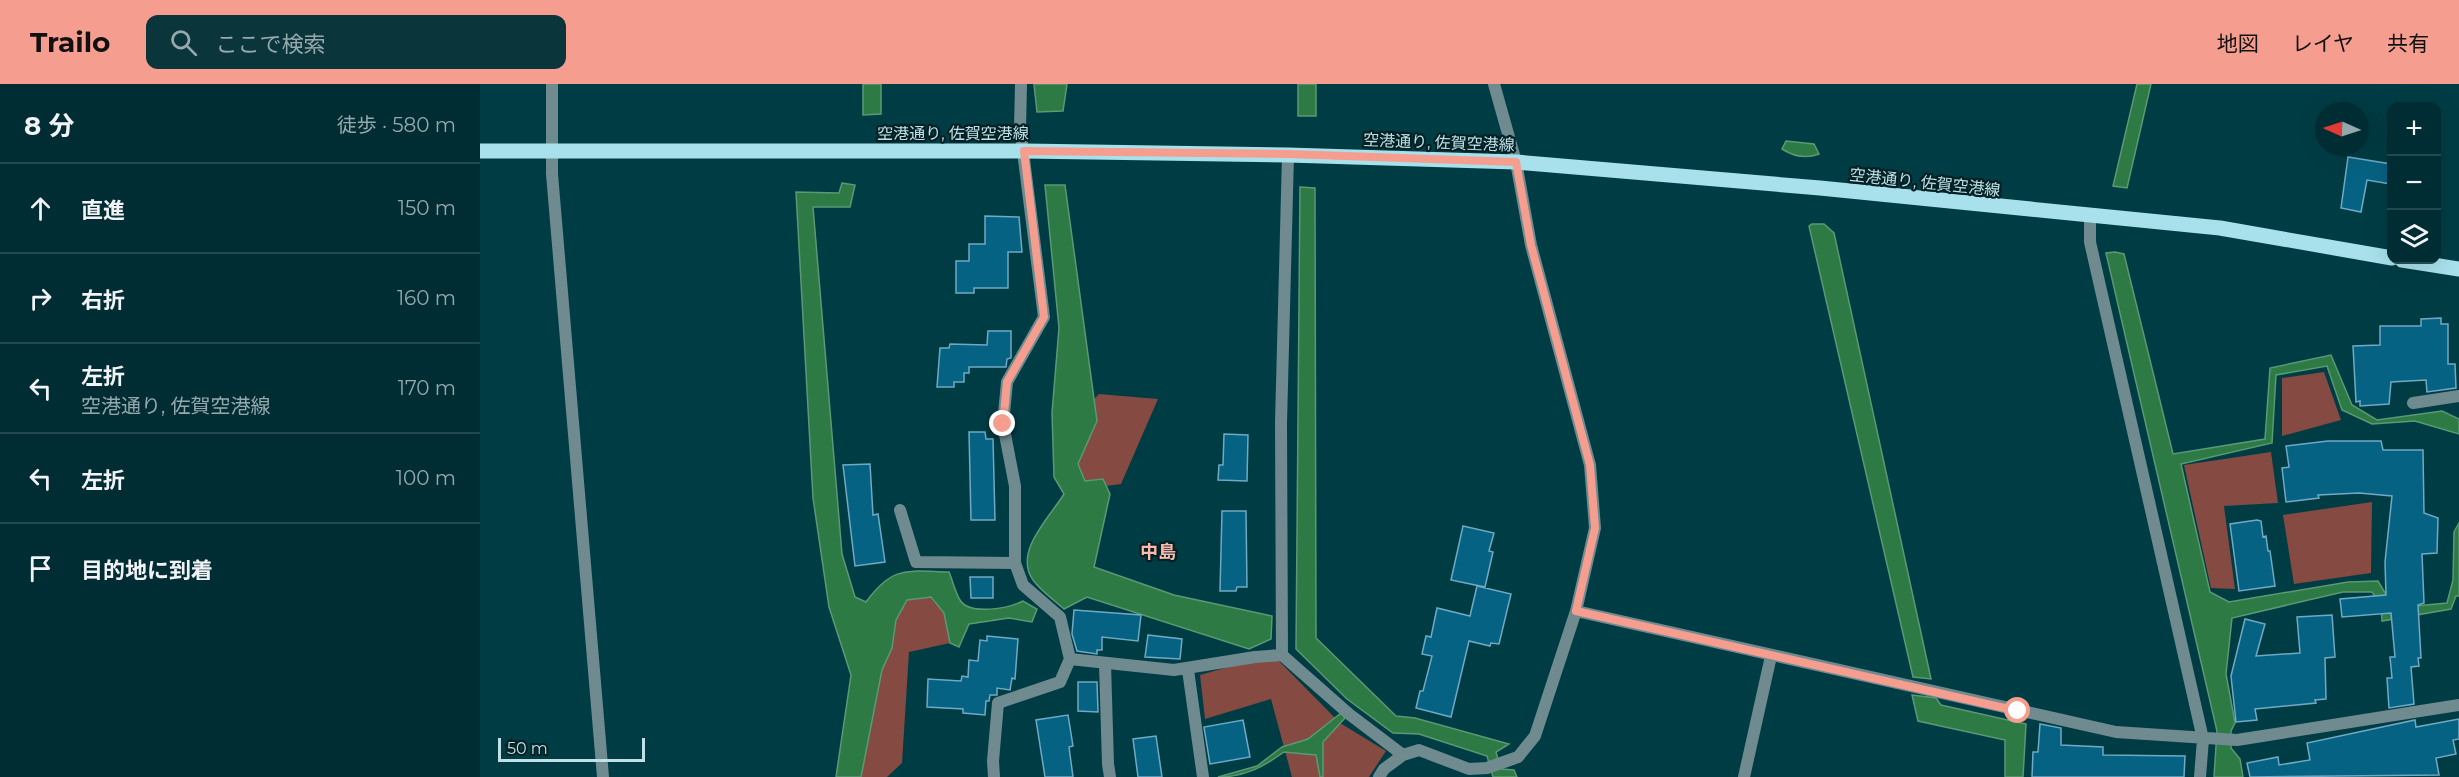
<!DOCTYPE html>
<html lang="ja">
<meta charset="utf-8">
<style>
:root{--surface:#002d33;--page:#0a353b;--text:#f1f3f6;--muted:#95a8ac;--line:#22494e;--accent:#f59d8e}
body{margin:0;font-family:Montserrat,"Noto Sans JP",sans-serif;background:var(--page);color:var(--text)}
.controls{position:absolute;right:18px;top:18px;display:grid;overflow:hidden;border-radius:12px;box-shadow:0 6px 24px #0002}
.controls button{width:54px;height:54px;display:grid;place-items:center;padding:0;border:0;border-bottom:2px solid var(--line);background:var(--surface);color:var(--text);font:30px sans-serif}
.compass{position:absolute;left:1835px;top:18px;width:54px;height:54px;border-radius:50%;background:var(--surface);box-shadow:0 6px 24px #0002;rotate:273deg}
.scale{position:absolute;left:18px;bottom:15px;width:147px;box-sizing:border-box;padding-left:6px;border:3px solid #bfe0e6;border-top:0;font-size:16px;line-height:21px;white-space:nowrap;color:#bfe0e6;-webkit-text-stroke:4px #032125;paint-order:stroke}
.stop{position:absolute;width:18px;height:18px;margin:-14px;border:4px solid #f59d8e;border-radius:50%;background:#fff}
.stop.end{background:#f59d8e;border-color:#fff;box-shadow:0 2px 6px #0008}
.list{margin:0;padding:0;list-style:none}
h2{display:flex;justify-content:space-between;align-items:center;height:78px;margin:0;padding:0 24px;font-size:26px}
h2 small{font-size:20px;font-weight:400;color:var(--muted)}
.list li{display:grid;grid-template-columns:39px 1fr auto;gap:18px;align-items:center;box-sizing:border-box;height:90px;padding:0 24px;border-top:2px solid var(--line)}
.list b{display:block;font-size:22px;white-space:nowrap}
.list p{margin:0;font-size:20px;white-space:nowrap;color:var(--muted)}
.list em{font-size:20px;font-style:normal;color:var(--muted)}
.icon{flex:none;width:33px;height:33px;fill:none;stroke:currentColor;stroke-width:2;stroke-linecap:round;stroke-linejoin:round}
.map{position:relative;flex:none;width:1979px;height:693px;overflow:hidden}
header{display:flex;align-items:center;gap:36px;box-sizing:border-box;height:84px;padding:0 30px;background:var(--accent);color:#111}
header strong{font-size:28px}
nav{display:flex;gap:33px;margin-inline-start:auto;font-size:21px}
.search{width:420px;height:54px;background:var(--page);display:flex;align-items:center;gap:15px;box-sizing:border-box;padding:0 21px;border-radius:12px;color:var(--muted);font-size:22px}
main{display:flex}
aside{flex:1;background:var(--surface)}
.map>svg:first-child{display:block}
.green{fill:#854a41}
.water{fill:#2e7a44;stroke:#5a9975;stroke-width:1.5}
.building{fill:#066282;stroke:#70a9c4;stroke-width:1.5}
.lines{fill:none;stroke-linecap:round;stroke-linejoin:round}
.service{stroke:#6f8b90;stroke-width:12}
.minor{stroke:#6f8b90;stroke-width:12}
.primary{stroke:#a8e1ec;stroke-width:15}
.route{stroke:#f59d8e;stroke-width:8}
.labels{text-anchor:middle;stroke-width:4.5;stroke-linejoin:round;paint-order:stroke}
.street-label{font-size:16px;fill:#bfe0e6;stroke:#032125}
.neighbourhood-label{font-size:18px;font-weight:bold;fill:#fdbaae;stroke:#032125}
</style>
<header>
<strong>Trailo</strong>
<div class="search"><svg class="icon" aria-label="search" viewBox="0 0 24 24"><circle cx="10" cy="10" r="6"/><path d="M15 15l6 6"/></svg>ここで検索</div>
<nav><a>地図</a><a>レイヤ</a><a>共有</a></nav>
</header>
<main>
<aside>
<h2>8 分<small>徒歩 · 580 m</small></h2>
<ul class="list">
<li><svg class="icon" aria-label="ahead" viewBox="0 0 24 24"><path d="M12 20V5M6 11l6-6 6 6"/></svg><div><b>直進</b></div><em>150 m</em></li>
<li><svg class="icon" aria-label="right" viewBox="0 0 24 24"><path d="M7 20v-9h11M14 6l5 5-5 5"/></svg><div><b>右折</b></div><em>160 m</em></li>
<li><svg class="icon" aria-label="left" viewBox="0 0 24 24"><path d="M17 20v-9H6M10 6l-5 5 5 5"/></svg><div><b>左折</b><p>空港通り, 佐賀空港線</p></div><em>170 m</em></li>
<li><svg class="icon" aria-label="left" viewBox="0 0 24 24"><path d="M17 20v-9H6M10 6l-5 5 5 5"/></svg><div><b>左折</b></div><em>100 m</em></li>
<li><svg class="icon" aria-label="arrive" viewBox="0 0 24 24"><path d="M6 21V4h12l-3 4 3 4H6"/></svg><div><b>目的地に到着</b></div></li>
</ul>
</aside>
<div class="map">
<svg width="1979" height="693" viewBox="0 0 1979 693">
<rect width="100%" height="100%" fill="#003c44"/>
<path class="green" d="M 1844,288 L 1861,336 L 1802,352 L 1802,294 Z
M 619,310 L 678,315 L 641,400 L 626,402 L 622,395 L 605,397 L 598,380 L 617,337 L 614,315 Z
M 1791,368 L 1798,419 L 1744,422 L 1755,505 L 1731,504 L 1704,381 Z
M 1892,418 L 1891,489 L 1814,500 L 1803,431 Z
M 450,513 L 464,529 L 470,559 L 429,568 L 422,679 L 407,693 L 381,693 L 402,586 L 412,564 L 416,536 L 427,516 Z
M 780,574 L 799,577 L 860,639 L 906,667 L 889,693 L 812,693 L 791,615 L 725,635 L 720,591 Z"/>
<path class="water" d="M 383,0 L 401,0 L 401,30 L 383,31 Z
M 554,0 L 587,0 L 583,27 L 557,28 Z
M 818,0 L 836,0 L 836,32 L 818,32 Z
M 1657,0 L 1671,0 L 1647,104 L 1633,102 Z
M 1306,57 L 1334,60 L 1339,70 C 1326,75 1313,72 1302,65 Z
M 362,99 L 375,101 L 370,123 L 333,123 L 362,470 L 375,513 L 386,518 C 413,481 427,487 469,488 C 473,497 475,508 480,516 C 490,532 529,524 543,517 L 557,525 L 552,538 L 529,534 L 489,540 L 479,563 L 470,559 L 464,529 L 451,513 L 427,516 L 416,536 L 412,564 L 402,586 L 381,693 L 356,693 L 371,591 L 349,523 L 333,414 L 316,108 L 359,109 Z
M 565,101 L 585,101 L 617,337 L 598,380 L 605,397 L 623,395 L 630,410 L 614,483 L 694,511 L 792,532 L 791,555 L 769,565 L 607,513 L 584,525 C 574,516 561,507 553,496 C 533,468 570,433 584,410 L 574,393 L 572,329 L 579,244 Z
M 820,103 L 835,104 L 836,554 L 916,632 L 935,634 L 1029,660 L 1016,668 L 1021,685 L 1034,686 L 1037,693 L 1013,693 L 1007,672 L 939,650 L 913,649 L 867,615 L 816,565 Z
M 1332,140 L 1344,140 L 1354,149 L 1451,595 L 1433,593 L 1329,142 Z
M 1635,168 L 1644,170 L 1693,370 L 1785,355 L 1790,284 L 1851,271 L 1872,321 L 1897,336 L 1962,327 L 1979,335 L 1979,350 L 1935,337 L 1892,340 L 1862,326 L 1847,282 L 1796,291 L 1792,359 L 1701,380 L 1730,508 L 1749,518 L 1868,498 L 1898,497 L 1914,524 L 1967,519 L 1973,496 L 1974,448 L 1979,439 L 1979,512 L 1976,512 L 1971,525 L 1902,537 L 1901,521 L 1892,508 L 1863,508 L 1752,534 L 1746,590 L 1755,639 L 1751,647 L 1751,664 L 1760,675 L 1763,693 L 1734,693 L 1737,647 L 1626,169 Z
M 1432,611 L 1456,614 L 1461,621 L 1546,640 L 1543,693 L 1525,693 L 1525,656 L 1438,637 Z
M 861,629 L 865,634 L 843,658 L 843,693 L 840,693 L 836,671 L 804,668 C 783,683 765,693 738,693 L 777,682 L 802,663 L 828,655 Z"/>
<path class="building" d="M 1868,73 L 1911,80 L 1911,100 L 1887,96 L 1881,128 L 1861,124 Z
M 505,132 L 539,133 L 542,168 L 528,168 L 528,204 L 494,204 L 494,209 L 476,209 L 476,177 L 489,177 L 489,160 L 505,160 Z
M 1961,234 L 1961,240 L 1968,240 L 1968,280 L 1975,280 L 1976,304 L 1947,308 L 1946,296 L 1911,298 L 1909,320 L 1880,322 L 1880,317 L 1876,318 L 1873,262 L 1900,261 L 1900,242 L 1941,242 L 1941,235 Z
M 508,247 L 531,247 L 531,274 L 527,275 L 526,283 L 489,283 L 489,289 L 484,289 L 484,298 L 474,298 L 474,303 L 457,303 L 460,264 L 469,264 L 470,260 L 507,261 Z
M 489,348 L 505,348 L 506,355 L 513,355 L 515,436 L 491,436 Z
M 744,350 L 768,351 L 767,397 L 738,396 L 739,381 L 743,381 Z
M 1848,357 L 1901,357 L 1903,366 L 1943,366 L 1944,429 L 1958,434 L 1957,469 L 1942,470 L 1944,519 L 1938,521 L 1941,574 L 1938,574 L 1939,582 L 1931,583 L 1934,620 L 1909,624 L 1907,594 L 1912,594 L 1910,573 L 1915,573 L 1911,529 L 1862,533 L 1860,515 L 1906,511 L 1905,478 L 1912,412 L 1879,409 L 1838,411 L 1839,414 L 1806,418 L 1802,384 L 1809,383 L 1806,362 Z
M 390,380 L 393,431 L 398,430 L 405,478 L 375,482 L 363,381 Z
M 742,427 L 766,427 L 767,503 L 757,503 L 756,507 L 740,507 Z
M 1777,436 L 1781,437 L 1783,453 L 1786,452 L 1788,467 L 1790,467 L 1795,502 L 1759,507 L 1750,440 Z
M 983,442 L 1014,449 L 1009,467 L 1013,468 L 1005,503 L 971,496 Z
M 490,493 L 513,493 L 513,514 L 491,514 Z
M 997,502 L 1031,510 L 1019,560 L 1011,559 L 1010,562 L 989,557 L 971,633 L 936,624 L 940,607 L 943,607 L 952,572 L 942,570 L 946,552 L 951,553 L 957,524 L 990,532 Z
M 594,526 L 661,531 L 658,557 L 622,553 L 622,566 L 617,566 L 617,570 L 597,567 L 592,550 Z
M 1852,531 L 1855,573 L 1845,574 L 1846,615 L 1835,616 L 1836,619 L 1775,625 L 1777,636 L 1756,638 L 1751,592 L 1765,535 L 1785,540 L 1776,572 L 1820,569 L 1817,533 Z
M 668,551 L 702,555 L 700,575 L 665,573 Z
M 507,552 L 538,555 L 535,595 L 532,594 L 530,606 L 517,604 L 517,611 L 510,611 L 509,617 L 506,617 L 505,631 L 483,629 L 483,625 L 447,623 L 448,595 L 481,597 L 482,592 L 488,593 L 489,576 L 498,577 L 500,556 L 507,557 Z
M 598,598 L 617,598 L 618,628 L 598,627 Z
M 588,631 L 593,662 L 589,663 L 593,693 L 565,693 L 556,636 Z
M 1979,635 L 1979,655 L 1973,656 L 1976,670 L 1956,674 L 1959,691 L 1770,693 L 1767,679 L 1798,673 L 1799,681 L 1830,676 L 1827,659 L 1935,636 L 1936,643 Z
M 763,636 L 770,673 L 730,680 L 724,643 Z
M 1560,640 L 1581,644 L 1581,661 L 1623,663 L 1623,671 L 1705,672 L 1704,693 L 1552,693 L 1553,668 L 1558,668 Z
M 676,652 L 682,693 L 658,693 L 653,655 Z"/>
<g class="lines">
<path class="service" d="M 1933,319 L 1979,312"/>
<path class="minor" d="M 72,0 L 72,90 L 123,693
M 541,0 L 540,44 L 564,233 L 527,298 L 523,340 L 535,402 L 535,479 L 543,501 L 580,533 L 590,575
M 1610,133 L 1610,158 L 1723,655 L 1720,693
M 420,426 L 436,478 L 535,479
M 1096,527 L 1636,648 L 1757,656 L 1979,621
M 802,571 L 801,339 L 808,71
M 625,580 L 628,680 L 630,693
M 708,586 L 723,693
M 514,693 L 513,677 L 518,619 L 580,598 L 590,575 L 694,586 L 775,573 L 802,571 L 869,630 L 923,671 L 939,666 L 989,685 L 1007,684 L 1038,673 L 1055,652 L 1096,527 L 1115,444 L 1110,381 L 1051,161 L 1036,78 L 1014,0
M 899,693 L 904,685 L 923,671
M 1264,693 L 1291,572"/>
<path class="primary" d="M 0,67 L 545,67 L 808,71 L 1036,78 L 1340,104 L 1740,144 L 1912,174
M 1922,176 L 1979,185"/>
</g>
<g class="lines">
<path class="route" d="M 523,340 L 527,298 L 564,233 L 544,67 L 808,70 L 1036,78 L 1051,161 L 1110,381 L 1115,444 L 1096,527 L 1538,627"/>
</g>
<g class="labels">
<g class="street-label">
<text x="473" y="55">空港通り, 佐賀空港線</text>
<text transform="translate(959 58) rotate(2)" y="6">空港通り, 佐賀空港線</text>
<text transform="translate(1445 98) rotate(6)" y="6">空港通り, 佐賀空港線</text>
</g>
<g class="neighbourhood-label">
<text x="678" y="474">中島</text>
</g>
</g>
</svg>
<div class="controls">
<button>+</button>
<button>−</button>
<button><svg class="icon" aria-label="layers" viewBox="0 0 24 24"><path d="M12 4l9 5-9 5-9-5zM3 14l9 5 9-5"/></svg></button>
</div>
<svg class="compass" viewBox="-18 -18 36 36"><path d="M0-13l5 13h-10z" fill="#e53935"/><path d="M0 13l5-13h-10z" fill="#95a8ac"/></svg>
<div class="scale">50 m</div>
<div class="stop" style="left:1538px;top:627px"></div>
<div class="stop end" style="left:523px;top:340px"></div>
</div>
</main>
